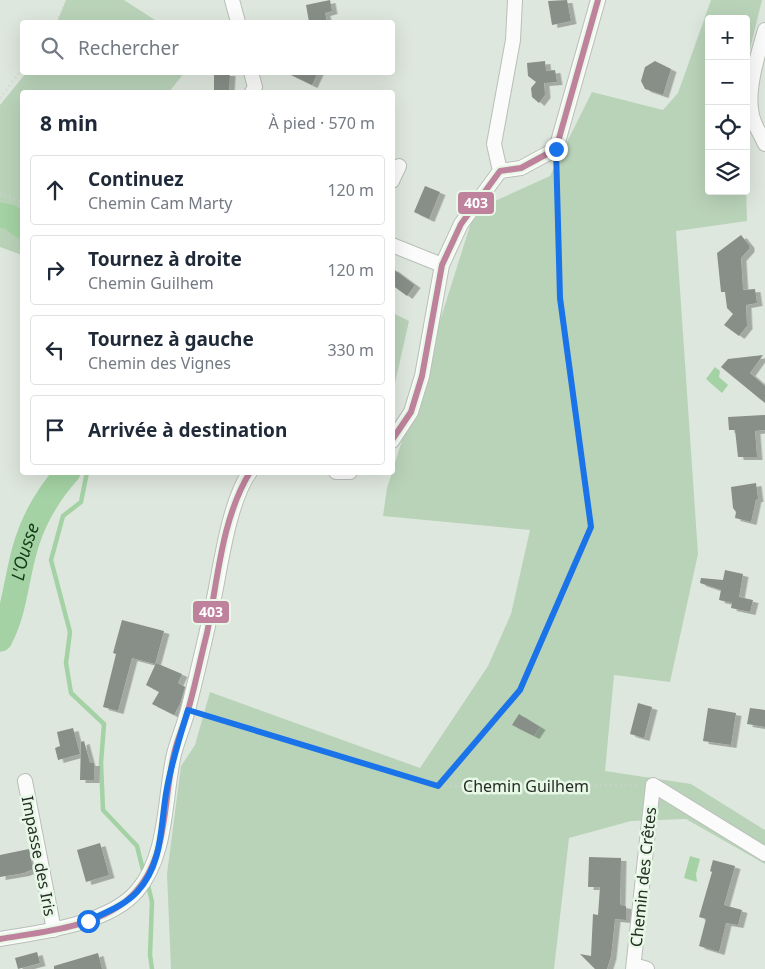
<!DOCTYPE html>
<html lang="fr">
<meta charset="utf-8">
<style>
:root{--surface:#fff;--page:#f2f2f3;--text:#1f2937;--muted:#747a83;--line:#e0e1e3}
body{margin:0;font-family:"Noto Sans",sans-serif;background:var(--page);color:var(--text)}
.controls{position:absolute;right:15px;top:15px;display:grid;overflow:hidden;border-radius:5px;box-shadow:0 5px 20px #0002}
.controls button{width:45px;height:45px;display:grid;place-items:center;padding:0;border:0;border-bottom:1px solid var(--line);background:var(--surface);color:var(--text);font:25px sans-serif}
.stop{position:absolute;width:15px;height:15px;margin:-11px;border:4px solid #1a73e8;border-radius:50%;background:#fff}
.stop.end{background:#1a73e8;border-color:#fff;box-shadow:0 1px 5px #0008}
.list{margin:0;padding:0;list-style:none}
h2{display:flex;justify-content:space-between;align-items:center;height:65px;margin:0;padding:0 20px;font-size:21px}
h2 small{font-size:16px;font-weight:400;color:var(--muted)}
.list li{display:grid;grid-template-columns:32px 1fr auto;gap:15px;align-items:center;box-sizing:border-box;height:70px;margin:0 10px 10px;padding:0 10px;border:1px solid var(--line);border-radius:5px}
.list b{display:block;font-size:19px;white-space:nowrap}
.list p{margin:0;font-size:16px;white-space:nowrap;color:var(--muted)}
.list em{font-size:16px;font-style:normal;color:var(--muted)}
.icon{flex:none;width:28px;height:28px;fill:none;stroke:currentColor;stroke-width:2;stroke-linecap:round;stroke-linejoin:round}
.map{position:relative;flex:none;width:765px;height:969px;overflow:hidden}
.search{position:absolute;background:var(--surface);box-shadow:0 5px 20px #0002;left:20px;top:20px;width:375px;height:55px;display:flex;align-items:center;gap:12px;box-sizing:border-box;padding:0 18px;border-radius:5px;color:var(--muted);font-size:19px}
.panel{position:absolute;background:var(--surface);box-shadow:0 5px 20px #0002;left:20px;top:90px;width:375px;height:385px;border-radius:5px}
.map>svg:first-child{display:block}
.green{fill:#b9d3b9}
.water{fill:#a4d2a4}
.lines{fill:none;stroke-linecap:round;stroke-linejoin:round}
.stream{stroke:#a4d2a4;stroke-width:4.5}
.river{stroke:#a4d2a4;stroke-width:25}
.building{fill:#888e88;filter:url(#shadow)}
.street-casing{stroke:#b8bfb8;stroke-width:16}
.path{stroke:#cfd2cf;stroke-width:2.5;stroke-dasharray:1 4;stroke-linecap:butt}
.street{stroke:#fafbfa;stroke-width:14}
.bus-1-casing{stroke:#e7f8e6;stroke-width:10}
.bus-1{stroke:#bf829d;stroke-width:6}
.route{stroke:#1a73e8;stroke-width:6}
.labels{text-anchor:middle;stroke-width:5;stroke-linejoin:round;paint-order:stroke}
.street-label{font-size:16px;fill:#262c26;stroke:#e7f8e6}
.water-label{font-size:18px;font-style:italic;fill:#123d16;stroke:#e7f8e6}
.line-badge{stroke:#e7f8e6;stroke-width:2}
.badge-label{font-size:14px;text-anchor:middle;font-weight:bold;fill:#fff}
</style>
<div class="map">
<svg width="765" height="969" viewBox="0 0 765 969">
<defs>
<filter id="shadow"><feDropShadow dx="5.5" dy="3" stdDeviation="0" flood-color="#0004"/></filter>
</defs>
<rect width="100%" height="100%" fill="#dee7dd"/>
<path class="green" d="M 66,0 L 124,0 L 158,22 L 57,22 Z
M 711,0 L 762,0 L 746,65 L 746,19 L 709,19 L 709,191 L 746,191 L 746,182 L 747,221 L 676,231 L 698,554 L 670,682 L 614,675 L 605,771 L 691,784 L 765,830 L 765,864 L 686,819 L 631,821 L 569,838 L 554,969 L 171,969 L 167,874 L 181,766 L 195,745 L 210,692 L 420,768 L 488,666 L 511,614 L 530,530 L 383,516 L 387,488 L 475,210 L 550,176 L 592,92 L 663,110 L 678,93 Z
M 26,73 L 184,73 L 169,92 L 22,92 L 22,255 L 0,247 L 0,105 Z
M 393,313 L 409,321 L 393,392 Z"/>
<path class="water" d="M 715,367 L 720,371 L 719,377 L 728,385 L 722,393 L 706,379 Z
M 690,856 L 700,859 L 696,874 L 697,882 L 684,878 Z"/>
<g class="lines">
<path class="stream" d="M 87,472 L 81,502 L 63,516 L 51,560 L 70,632 L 66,663 L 71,693 L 104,724 L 101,763 L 103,810 L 137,846 L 144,874
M 147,881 L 152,902 L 150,955 L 152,969"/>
<g class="river">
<path d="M 0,215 L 10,217 L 22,226"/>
<path id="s1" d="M 0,639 C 16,609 16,575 27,542 C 35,517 50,492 68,472"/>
</g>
</g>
<path class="building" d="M 330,0 L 332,11 L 325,13 L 327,22 L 309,22 L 306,5 Z
M 567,0 L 571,21 L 552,25 L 548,1 Z
M 545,61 L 546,71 L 555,70 L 557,82 L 544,83 L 545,95 L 539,103 L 532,97 L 531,88 L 536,82 L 528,76 L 527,63 Z
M 655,61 L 671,69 L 663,95 L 645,89 L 641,81 L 645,67 Z
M 285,72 L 318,72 L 312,85 Z
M 214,73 L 230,73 L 229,92 L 214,92 Z
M 425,186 L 440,192 L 429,219 L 414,212 Z
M 741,235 L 749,245 L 749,249 L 741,258 L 743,290 L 755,289 L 757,303 L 746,305 L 747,326 L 739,336 L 724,325 L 733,314 L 727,308 L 725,292 L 721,292 L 717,253 Z
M 392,268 L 415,285 L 407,296 L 392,285 Z
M 763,355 L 750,373 L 765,386 L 765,403 L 721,367 L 728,359 Z
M 765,415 L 765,430 L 755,431 L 757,457 L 738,457 L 735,430 L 729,430 L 728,417 Z
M 756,483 L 758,499 L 756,499 L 751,522 L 735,518 L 736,512 L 733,508 L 731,487 Z
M 725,570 L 743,574 L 739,597 L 753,600 L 750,612 L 731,608 L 732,603 L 719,600 L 721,590 L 700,583 L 701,578 L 723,580 Z
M 122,620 L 164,631 L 155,664 L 132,658 L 118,711 L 103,707 L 116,654 L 113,653 Z
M 156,663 L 182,674 L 178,683 L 185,687 L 180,704 L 174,715 L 152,704 L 159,692 L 146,685 Z
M 638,703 L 652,707 L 644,738 L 630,734 Z
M 708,708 L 736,713 L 731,745 L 703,741 Z
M 750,708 L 765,710 L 765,727 L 747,724 Z
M 519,714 L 540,727 L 534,736 L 512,725 Z
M 73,728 L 80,754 L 58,760 L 55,748 L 60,746 L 57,732 Z
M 84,741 L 90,763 L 94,763 L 94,780 L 80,780 L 81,742 Z
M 100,843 L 109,875 L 86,882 L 77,850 Z
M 29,849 L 33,869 L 24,873 L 0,877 L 0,855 Z
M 589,857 L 621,858 L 620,905 L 626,906 L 626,920 L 615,919 L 611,956 L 607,969 L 595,969 L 580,954 L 591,956 L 593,914 L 598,915 L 600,887 L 588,887 Z
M 713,860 L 735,866 L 724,905 L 742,910 L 738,925 L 726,923 L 719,952 L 699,946 L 706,919 L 699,917 L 712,872 L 710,871 Z
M 37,952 L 40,963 L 18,969 L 15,958 Z
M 98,953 L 102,969 L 54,969 L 54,966 Z"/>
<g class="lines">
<g class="street-casing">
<path id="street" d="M 232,0 L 238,22
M 765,30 C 758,54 746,91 752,115 C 754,125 761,135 765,144
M 251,72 L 255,87 L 252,92
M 500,171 L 494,144 L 513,40 L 515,0
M 392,181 L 399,166
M 392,245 L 442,265
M 392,441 L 411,412 L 422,376 L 442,265 L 461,224 L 500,171 L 521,168 L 556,149 L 598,0
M 336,472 L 350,472
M 25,781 L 54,930
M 0,939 C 41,932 109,924 137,891 C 168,855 164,798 174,754 C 178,739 184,725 188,710 C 198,670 208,629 216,588 C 222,556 231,498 250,472
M 634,965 L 647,969
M 633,969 L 653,785 L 765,854"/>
</g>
<path class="path" d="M 57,22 L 66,0
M 0,98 L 22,69
M 0,194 L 22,202
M 201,714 L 438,786 L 640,785
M 438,786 L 520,690 L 591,527 L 561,298 L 556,163"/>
<use href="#street" class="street"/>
<g class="bus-1-casing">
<path id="bus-1" d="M 392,440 L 411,412 L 422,376 L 442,265 L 461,224 L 500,171 L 521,168 L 556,149 L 598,0
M 0,939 C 41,932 93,928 126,901 C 170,865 162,803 174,754 C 177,740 183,727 187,714 C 195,687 200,660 207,633 C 218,580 221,520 250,472"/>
</g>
<use href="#bus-1" class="bus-1"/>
</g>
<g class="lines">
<path class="route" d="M 88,921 C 104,913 124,906 137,892 C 164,863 160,824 167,788 C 172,761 180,736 188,710 L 438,786 L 520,690 L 591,527 L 560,298 L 556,149"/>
</g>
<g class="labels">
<g class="street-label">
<text x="526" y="792">Chemin Guilhem</text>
<text transform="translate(39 856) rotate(79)" y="6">Impasse des Iris</text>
<text transform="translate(643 877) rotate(-84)" y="6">Chemin des Crêtes</text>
</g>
<g class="water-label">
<text dy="6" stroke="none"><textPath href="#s1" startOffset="91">L'Ousse</textPath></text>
</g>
</g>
<g class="line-badge">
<rect x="457" y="191" width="38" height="24" rx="5" fill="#bf829d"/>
<rect x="192" y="600" width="38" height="24" rx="5" fill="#bf829d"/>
</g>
<g class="badge-label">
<text x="476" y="208">403</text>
<text x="211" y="617">403</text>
</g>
</svg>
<div class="controls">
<button>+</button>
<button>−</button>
<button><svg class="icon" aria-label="locate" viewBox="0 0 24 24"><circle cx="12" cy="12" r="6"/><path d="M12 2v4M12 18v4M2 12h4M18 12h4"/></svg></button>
<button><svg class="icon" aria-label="layers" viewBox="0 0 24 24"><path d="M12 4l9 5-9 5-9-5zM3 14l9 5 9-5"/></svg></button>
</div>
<div class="stop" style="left:88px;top:921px"></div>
<div class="stop end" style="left:556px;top:149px"></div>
<div class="search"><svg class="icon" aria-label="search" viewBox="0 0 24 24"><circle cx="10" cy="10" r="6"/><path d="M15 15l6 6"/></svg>Rechercher</div>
<section class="panel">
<h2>8 min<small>À pied · 570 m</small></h2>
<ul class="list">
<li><svg class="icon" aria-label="ahead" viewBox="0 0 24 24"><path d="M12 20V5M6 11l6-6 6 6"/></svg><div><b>Continuez</b><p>Chemin Cam Marty</p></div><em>120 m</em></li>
<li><svg class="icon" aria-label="right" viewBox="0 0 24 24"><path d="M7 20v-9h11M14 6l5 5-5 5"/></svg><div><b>Tournez à droite</b><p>Chemin Guilhem</p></div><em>120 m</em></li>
<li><svg class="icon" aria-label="left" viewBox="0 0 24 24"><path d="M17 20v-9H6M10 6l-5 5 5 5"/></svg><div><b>Tournez à gauche</b><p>Chemin des Vignes</p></div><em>330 m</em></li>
<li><svg class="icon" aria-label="arrive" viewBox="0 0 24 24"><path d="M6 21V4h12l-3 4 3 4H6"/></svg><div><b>Arrivée à destination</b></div></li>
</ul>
</section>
</div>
